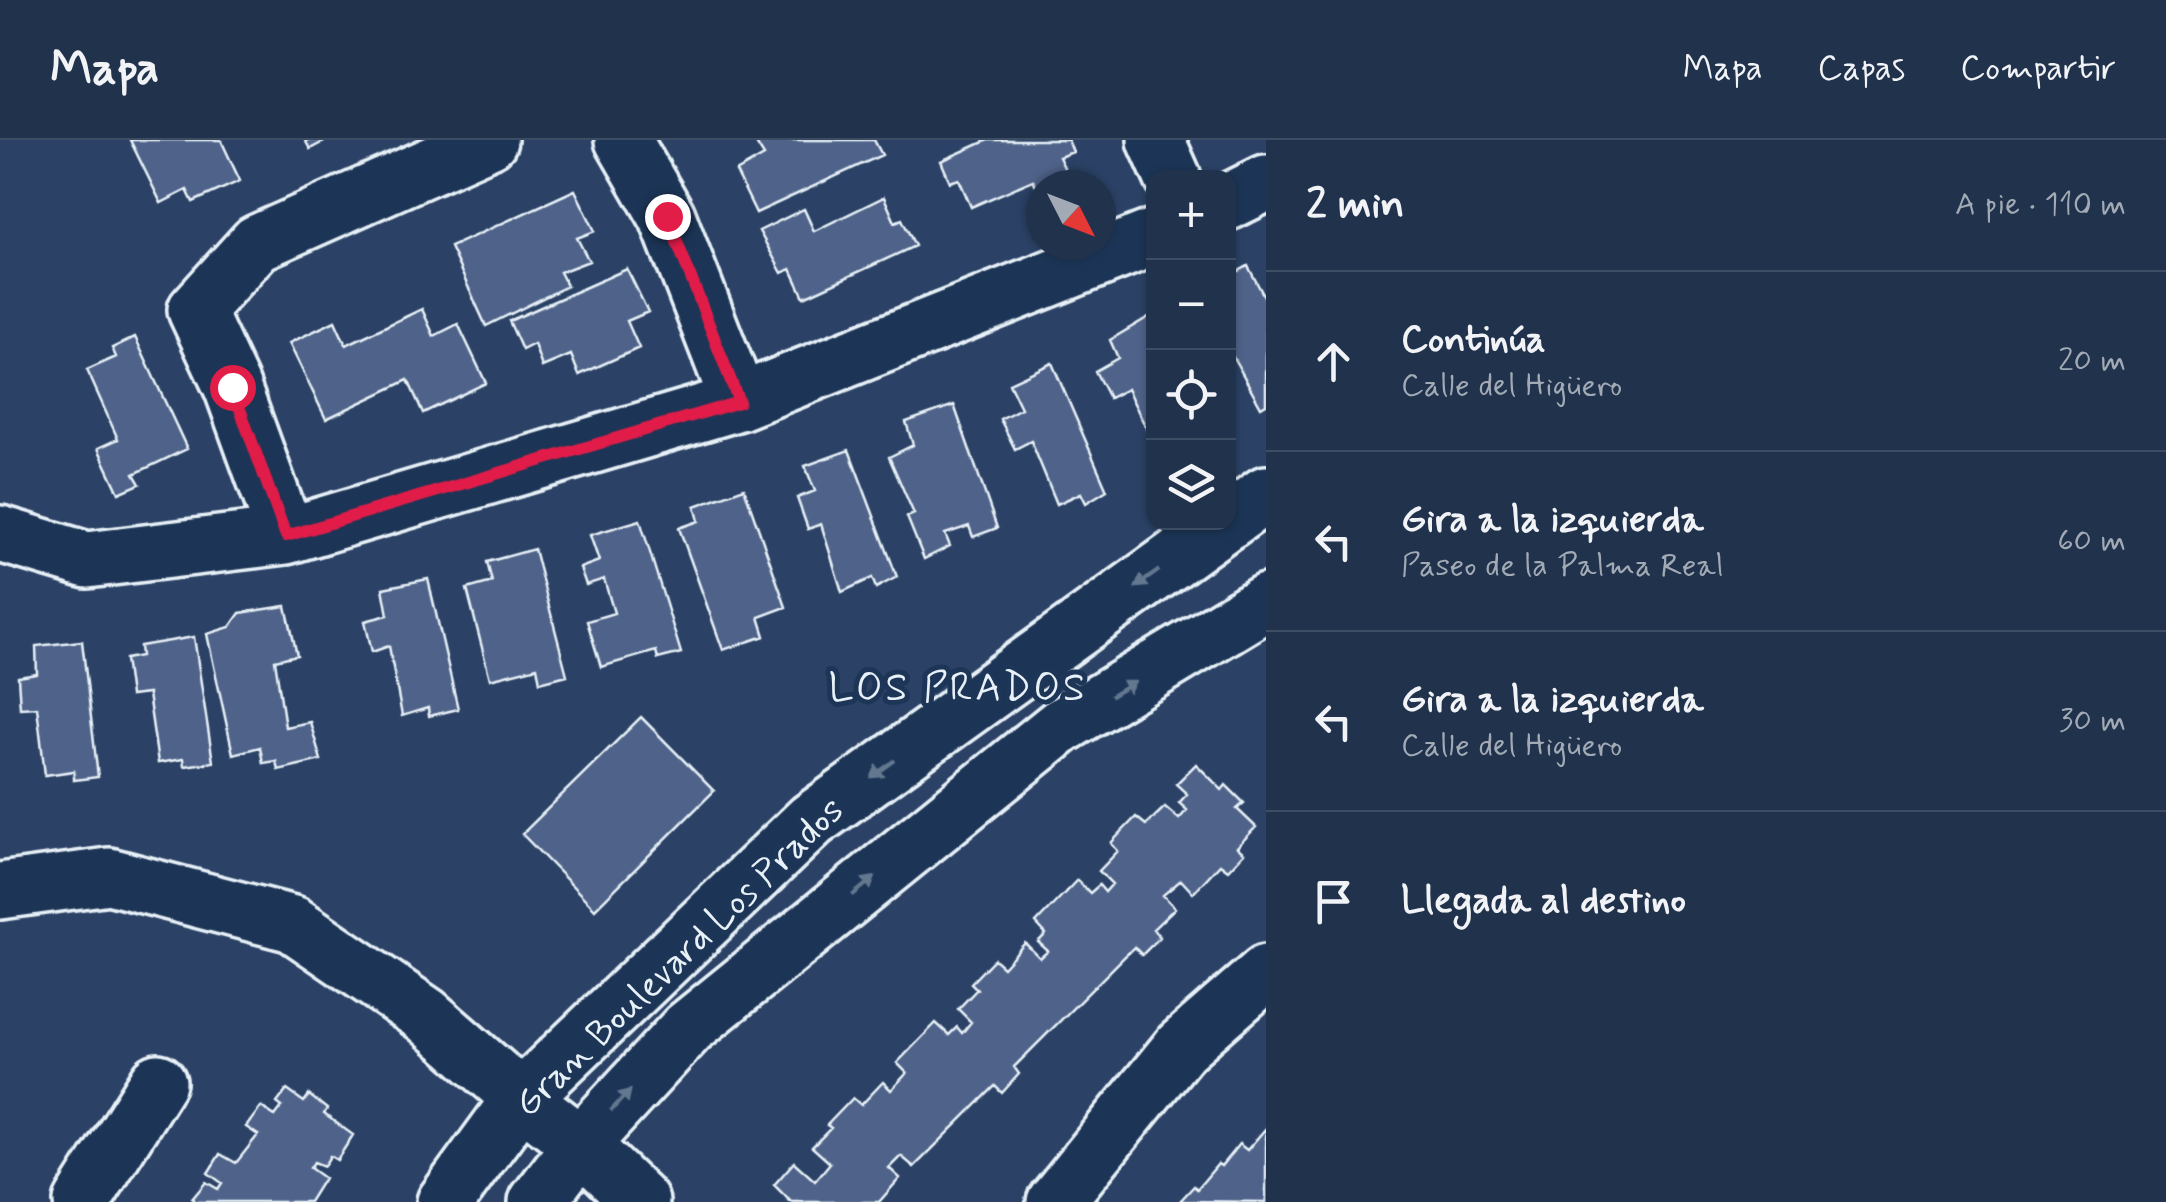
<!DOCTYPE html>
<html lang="es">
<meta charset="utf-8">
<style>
:root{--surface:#20324c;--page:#283a53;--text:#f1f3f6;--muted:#a2aab5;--line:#3d4d64}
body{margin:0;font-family:Mynerve,sans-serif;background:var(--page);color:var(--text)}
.controls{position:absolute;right:30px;top:30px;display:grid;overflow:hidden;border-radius:20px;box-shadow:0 2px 8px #0004}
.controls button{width:90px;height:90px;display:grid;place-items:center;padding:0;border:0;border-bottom:2px solid var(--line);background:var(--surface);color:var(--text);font:50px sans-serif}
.compass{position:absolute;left:1026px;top:30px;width:90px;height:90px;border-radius:50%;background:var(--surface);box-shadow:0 2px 8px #0004;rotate:132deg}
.stop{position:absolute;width:30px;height:30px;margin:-22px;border:8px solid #e11d48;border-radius:50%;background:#fff}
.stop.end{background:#e11d48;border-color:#fff;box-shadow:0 2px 10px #0008}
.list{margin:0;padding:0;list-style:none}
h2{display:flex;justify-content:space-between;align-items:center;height:130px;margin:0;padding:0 40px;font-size:42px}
h2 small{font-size:32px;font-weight:400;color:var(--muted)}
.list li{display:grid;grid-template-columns:65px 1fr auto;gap:30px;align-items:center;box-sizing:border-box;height:180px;padding:0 40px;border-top:2px solid var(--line)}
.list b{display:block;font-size:38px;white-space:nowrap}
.list p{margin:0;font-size:32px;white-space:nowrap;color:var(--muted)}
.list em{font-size:32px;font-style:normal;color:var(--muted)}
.icon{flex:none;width:55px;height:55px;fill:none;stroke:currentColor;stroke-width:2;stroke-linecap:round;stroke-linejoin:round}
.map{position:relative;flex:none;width:1266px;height:1062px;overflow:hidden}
header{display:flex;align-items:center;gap:60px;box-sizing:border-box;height:140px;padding:0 50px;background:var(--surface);border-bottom:2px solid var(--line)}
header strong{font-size:48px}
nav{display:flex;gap:55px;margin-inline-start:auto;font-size:35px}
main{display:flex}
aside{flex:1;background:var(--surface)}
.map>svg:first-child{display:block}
.building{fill:#50648a;stroke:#e8f1f8;stroke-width:2.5}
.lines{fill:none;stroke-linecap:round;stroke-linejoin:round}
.minor-casing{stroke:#e8f1f8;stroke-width:62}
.minor{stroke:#1d3557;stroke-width:55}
.oneway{fill:#64778f}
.route{stroke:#e11d48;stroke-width:12}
.labels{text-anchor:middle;stroke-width:10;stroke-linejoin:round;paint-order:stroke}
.street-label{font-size:38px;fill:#e8f1f8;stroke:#1d3557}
.neighbourhood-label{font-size:40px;letter-spacing:2.5px;fill:#e8f1f8;stroke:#1d3557}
</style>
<header>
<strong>Mapa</strong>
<nav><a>Mapa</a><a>Capas</a><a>Compartir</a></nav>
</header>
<main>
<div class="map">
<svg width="1266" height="1062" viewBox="0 0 1266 1062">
<rect width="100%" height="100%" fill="#2b4266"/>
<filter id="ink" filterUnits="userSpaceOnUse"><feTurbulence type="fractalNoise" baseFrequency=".01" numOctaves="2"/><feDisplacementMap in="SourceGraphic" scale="20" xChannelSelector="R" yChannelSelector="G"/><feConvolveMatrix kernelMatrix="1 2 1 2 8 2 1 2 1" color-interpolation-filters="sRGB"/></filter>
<g filter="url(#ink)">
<path class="building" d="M 130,0 L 221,0 L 240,41 L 193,62 L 187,50 L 161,63 Z
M 305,0 L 327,0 L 310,9 Z
M 754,0 L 874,0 L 882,15 L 756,73 L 736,32 L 764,16 Z
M 988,0 L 1068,0 L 1073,12 L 1059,17 L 1070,40 L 1058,45 L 1041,45 L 1039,53 L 1033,40 L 971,67 L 959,39 L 950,42 L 941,21 Z
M 575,50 L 595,91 L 577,98 L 589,121 L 560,132 L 567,146 L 486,186 L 450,107 Z
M 884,57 L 895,82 L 902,79 L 915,106 L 804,157 L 791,129 L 782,133 L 759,91 L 804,69 L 814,91 Z
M 1248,126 L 1266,160 L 1266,264 L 1261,267 L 1228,208 L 1228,137 Z
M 627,129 L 648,172 L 627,181 L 639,208 L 579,235 L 571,215 L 542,227 L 534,204 L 522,210 L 509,181 Z
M 422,169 L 434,196 L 458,184 L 486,243 L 423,273 L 408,240 L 326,279 L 289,203 L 335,181 L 346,205 Z
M 1152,175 L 1154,178 L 1154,304 L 1127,249 L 1109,258 L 1095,231 L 1118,218 L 1110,200 Z
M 135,197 L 187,309 L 134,334 L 140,344 L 119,353 L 98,308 L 118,299 L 87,230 L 116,217 L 112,208 Z
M 1052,223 L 1107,350 L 1086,363 L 1081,353 L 1057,364 L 1031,301 L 1015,309 L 1000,279 L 1021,268 L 1009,243 Z
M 954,265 L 997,388 L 973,397 L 969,386 L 945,394 L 950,406 L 924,419 L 907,377 L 914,374 L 889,317 L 913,305 L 906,282 Z
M 849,310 L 897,437 L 876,448 L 872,438 L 842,452 L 821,384 L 808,389 L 797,358 L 815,351 L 805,326 Z
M 744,348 L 786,467 L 759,477 L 765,496 L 723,510 L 679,388 L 699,381 L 695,366 Z
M 640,380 L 681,513 L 658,519 L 656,511 L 601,527 L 587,481 L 614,473 L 604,439 L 586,445 L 580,428 L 599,421 L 590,395 Z
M 534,409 L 567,535 L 540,542 L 537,527 L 490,539 L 467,449 L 492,442 L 487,422 Z
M 428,439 L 458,569 L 429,576 L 428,568 L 402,576 L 389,506 L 372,512 L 365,481 L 388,475 L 383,448 Z
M 286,466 L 297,515 L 275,520 L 285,587 L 310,582 L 321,620 L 278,630 L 276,621 L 263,623 L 260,607 L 233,614 L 207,494 L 230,487 L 240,473 Z
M 194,497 L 213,622 L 184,626 L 183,619 L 158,623 L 148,554 L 130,556 L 125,519 L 141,516 L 140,506 Z
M 82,501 L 98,637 L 74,640 L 74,631 L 45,635 L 37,567 L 20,568 L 18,537 L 37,534 L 36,506 Z
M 641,577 L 714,651 L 595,769 L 522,694 Z
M 1196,624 L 1222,650 L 1226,645 L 1244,663 L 1237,669 L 1256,687 L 1237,707 L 1244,713 L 1228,730 L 1220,724 L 1193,753 L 1181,740 L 1163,755 L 1175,768 L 1153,789 L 1160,797 L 1142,815 L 1134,807 L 1014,927 L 1019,934 L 1002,953 L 995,946 L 914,1027 L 901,1016 L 889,1028 L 900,1038 L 879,1062 L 791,1062 L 774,1045 L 794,1022 L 815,1041 L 830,1023 L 812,1007 L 831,988 L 827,985 L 853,958 L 861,965 L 883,942 L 891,950 L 907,933 L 897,923 L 936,883 L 949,895 L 957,887 L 962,893 L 971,882 L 958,869 L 977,849 L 971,843 L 994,819 L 1003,827 L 1025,803 L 1040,818 L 1048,811 L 1038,802 L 1046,794 L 1036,783 L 1077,740 L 1090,753 L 1099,745 L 1105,752 L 1112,744 L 1099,731 L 1118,711 L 1111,703 L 1136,677 L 1146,685 L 1165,667 L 1179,679 L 1187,670 L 1179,663 L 1187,654 L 1176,644 Z
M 287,950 L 304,962 L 309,955 L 327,969 L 324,974 L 353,995 L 337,1020 L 330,1016 L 324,1026 L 314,1022 L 310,1028 L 324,1038 L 309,1062 L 195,1062 L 192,1059 L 206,1042 L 218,1049 L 222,1043 L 208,1033 L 220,1014 L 236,1023 L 258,995 L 246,987 L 261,967 L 275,976 L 282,967 L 277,963 Z
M 1266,988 L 1266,1062 L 1180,1061 L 1194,1046 L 1197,1049 L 1218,1024 L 1221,1026 L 1239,1004 L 1247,1010 Z"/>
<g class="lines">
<g class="minor-casing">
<path id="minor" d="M 623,0 L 667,76 L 739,262
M 1156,0 L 1173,38
M 1228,62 L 1266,43
M 1228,381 L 1266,354
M 0,394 L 87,420 L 286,396 L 739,262 L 1154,97
M 286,396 L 232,247 L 196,170 L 257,103 L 489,0
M 0,751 L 109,736 L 293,784 L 426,875 L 521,958 L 581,1004 L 641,1062
M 82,1062 L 158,942
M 445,1062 L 521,958 L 812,680 L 1226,382
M 537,1062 L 581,1004 L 688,888 L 1061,586 L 1266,462
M 1055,1062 L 1181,907 L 1266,833"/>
</g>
<use href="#minor" class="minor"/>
</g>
<defs><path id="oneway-solid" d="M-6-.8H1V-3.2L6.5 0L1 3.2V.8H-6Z" transform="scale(2.5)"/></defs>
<g class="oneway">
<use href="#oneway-solid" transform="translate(1147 439) rotate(144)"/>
<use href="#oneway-solid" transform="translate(1123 549) rotate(-31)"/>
<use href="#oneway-solid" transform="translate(883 629) rotate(144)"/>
<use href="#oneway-solid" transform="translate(864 746) rotate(-39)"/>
<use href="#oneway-solid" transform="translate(621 960) rotate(-47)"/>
</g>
</g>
<g class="lines" filter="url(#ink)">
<path class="route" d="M 232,247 L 286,396 L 739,262 L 667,76"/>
</g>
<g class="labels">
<g class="street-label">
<text transform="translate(678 816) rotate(-44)" y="13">Gran Boulevard Los Prados</text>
</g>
<g class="neighbourhood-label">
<text x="958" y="560">LOS PRADOS</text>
</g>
</g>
</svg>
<div class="controls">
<button>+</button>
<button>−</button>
<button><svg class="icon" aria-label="locate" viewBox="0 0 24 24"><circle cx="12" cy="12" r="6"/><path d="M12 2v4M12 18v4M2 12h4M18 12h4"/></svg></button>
<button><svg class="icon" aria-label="layers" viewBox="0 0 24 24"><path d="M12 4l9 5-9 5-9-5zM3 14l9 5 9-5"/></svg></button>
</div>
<svg class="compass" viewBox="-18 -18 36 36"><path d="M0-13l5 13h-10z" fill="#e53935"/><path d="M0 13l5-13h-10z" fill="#a2aab5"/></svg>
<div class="stop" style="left:232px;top:247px"></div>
<div class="stop end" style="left:667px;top:76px"></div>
</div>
<aside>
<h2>2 min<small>A pie · 110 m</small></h2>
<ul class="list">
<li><svg class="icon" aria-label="ahead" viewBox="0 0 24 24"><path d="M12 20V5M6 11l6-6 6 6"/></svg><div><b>Continúa</b><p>Calle del Higüero</p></div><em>20 m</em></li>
<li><svg class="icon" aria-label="left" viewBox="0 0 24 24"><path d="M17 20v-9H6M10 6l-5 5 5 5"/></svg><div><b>Gira a la izquierda</b><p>Paseo de la Palma Real</p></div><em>60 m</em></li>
<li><svg class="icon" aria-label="left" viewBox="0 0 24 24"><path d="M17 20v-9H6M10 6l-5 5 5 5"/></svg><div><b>Gira a la izquierda</b><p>Calle del Higüero</p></div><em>30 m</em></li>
<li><svg class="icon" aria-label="arrive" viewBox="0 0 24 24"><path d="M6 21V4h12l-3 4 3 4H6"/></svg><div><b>Llegada al destino</b></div></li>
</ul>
</aside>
</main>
